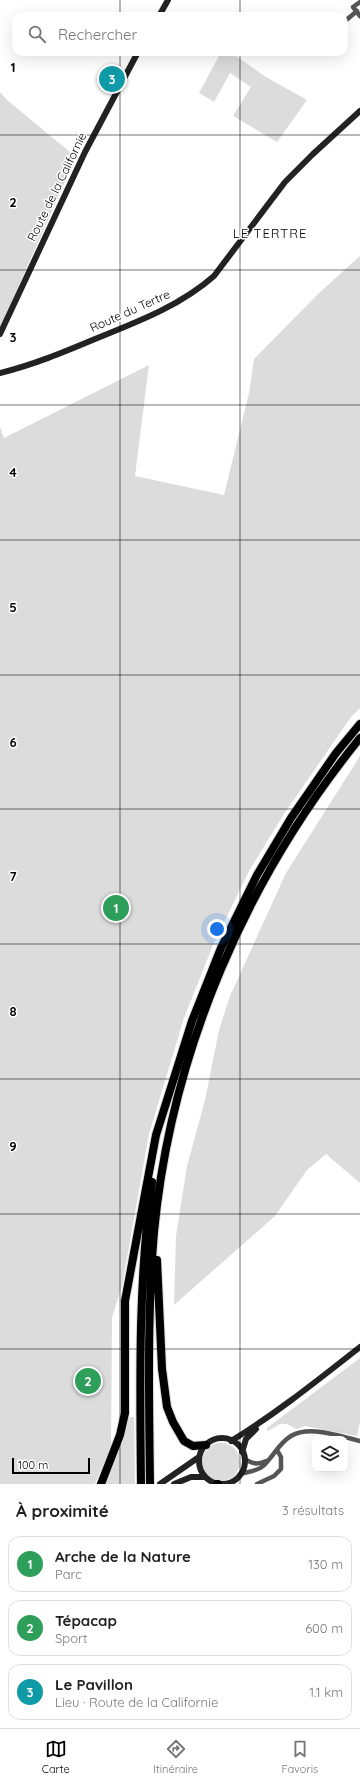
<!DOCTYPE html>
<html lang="fr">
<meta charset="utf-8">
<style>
:root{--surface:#fff;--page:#f6f6f6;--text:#222;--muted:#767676;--line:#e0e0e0;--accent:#000}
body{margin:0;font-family:Quicksand,sans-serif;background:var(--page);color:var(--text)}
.controls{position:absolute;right:12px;bottom:12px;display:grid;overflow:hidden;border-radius:8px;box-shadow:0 4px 16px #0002}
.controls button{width:36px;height:36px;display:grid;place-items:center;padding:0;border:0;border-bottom:1px solid var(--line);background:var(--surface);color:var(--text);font:20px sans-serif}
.scale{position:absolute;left:12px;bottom:10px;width:78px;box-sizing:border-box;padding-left:4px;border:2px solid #000;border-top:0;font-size:11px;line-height:14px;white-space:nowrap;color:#000;-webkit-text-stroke:3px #fff;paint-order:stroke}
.you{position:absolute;left:217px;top:929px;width:14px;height:14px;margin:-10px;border:3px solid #fff;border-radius:50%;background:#1a73e8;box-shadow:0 0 0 6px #1a73e833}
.badge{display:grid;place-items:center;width:26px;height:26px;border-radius:50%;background:var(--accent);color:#fff;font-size:13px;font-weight:700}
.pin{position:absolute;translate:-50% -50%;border:2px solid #fff;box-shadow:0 1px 4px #0006}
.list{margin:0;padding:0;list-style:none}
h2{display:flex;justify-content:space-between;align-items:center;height:52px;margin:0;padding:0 16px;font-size:17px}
h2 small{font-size:13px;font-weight:400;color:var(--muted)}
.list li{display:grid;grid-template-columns:26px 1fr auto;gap:12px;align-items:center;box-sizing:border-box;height:56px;margin:0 8px 8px;padding:0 8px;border:1px solid var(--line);border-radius:12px}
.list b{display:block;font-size:15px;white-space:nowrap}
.list p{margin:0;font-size:13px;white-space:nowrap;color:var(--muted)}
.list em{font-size:13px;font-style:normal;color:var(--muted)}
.icon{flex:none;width:22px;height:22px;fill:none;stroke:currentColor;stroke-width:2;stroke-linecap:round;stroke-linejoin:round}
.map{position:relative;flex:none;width:360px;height:1484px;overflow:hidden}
.search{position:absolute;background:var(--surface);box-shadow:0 4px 16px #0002;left:12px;right:12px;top:12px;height:44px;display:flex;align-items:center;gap:10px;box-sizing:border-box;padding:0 14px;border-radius:12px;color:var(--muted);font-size:15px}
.sheet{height:244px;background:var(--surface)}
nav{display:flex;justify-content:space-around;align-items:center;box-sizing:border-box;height:56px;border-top:1px solid var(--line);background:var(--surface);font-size:11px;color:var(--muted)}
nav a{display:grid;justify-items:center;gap:2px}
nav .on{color:var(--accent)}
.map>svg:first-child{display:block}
.green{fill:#dcdcdc}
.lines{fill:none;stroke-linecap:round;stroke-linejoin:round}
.highway-casing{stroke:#dbdbdb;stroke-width:10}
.street{stroke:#555;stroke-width:4.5}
.secondary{stroke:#222;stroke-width:6}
.highway{stroke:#000;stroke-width:8}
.grid{fill:none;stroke:#000;stroke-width:1;stroke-opacity:0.55}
.labels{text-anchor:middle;stroke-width:3;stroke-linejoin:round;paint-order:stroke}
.street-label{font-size:12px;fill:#000;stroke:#fff}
.neighbourhood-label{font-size:13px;letter-spacing:1px;fill:#000;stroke:#fff}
.grid-label{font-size:13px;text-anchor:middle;font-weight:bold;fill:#000;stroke:#fff;stroke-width:3;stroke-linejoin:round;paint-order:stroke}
</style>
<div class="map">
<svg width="360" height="1484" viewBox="0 0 360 1484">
<rect width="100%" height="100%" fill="#fff"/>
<path class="green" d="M 221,52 L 230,52 L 266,77 L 307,100 L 277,142 L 233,116 L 251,87 L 230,73 L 214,102 L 199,93 Z
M 0,92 L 7,100 L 76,157 L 0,328 Z
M 360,256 L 360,708 L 351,717 L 284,814 L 249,871 L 213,945 L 184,1018 L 149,1134 L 122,1286 L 112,1317 L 111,1446 L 95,1484 L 0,1484 L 0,427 L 4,438 L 149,365 L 135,476 L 224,495 L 249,393 L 254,359 L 319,293 Z
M 360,756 L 360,1183 L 326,1154 L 307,1170 L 275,1216 L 174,1305 L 176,1236 L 187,1166 L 205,1100 L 219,1030 L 230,996 L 286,873 Z
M 360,1358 L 360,1421 L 357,1436 L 305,1426 L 297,1429 C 293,1428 289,1424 285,1424 C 278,1422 273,1430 267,1431 L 267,1428 Z
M 129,1417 L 134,1417 L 135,1484 L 104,1484 L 126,1428 Z
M202 1462a19 19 0 1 1 38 0a19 19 0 1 1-38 0Z"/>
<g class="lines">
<g class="highway-casing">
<path id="highway" d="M 157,1260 L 162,1369 L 167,1407 L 173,1422 L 184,1441 L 193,1446 L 206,1445
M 101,1484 L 120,1435 L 125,1413 L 125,1301 L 156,1135 L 192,1021 L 221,948 L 257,875 L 291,818 L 336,753 L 360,724
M 141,1484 C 140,1383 138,1282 152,1182
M 150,1484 C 149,1400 147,1316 154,1232 C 171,1052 246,878 360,738
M 217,1484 L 218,1484"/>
</g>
<path class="street" d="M 360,2 L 353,7 L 360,16
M 344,22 L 357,11
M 244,1458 C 252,1464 257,1465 266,1461
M 240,1474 C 247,1472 258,1471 263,1466 C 273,1457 279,1443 291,1436 C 310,1425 339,1436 360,1441
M 257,1484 L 274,1476 L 281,1469 L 281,1457 L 277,1450"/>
<path class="secondary" d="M 159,16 L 168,0
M 0,334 L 85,152 L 138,52
M 0,373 C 33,365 64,352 95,339 C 137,322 180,306 214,276 L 285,182 L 313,154 L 360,111
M199 1461a23 23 0 1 1 46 0a23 23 0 1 1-46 0Z
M 231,1441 C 277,1413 318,1380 360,1347
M 242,1452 L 246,1439 L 256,1429
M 160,1484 L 199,1457
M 174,1484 L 191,1477 L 205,1477"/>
<use href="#highway" class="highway"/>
</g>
<path class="grid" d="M 120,0 L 120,16M 240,0 L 240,16M 120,52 L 120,1484M 240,52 L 240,1484M 0,135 L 360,135M 0,270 L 360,270M 0,405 L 360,405M 0,540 L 360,540M 0,675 L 360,675M 0,809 L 360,809M 0,944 L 360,944M 0,1079 L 360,1079M 0,1214 L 360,1214M 0,1349 L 360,1349"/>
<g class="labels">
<g class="street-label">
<text transform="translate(57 187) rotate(-64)" y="4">Route de la Californie</text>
<text transform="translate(130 311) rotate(-24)" y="4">Route du Tertre</text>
</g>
<g class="neighbourhood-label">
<text x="270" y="238">LE TERTRE</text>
</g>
</g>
<g class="grid-label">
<text x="13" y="72">1</text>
<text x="13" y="207">2</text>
<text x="13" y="342">3</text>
<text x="13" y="477">4</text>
<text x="13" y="612">5</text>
<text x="13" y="747">6</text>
<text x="13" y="881">7</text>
<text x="13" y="1016">8</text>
<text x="13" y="1151">9</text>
</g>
</svg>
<div class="controls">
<button><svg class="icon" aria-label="layers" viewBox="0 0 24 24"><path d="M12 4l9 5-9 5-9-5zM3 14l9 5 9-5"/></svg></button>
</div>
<div class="scale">100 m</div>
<div class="you"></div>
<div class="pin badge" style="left:116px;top:908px;background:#2e9e5b">1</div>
<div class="pin badge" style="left:88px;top:1381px;background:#2e9e5b">2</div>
<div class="pin badge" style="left:112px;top:79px;background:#0f9aa8">3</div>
<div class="search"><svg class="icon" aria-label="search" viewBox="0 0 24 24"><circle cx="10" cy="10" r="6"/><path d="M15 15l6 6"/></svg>Rechercher</div>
</div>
<section class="sheet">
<h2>À proximité<small>3 résultats</small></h2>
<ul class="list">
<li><span class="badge" style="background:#2e9e5b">1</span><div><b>Arche de la Nature</b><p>Parc</p></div><em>130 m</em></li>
<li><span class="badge" style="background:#2e9e5b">2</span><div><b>Tépacap</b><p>Sport</p></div><em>600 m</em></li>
<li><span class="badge" style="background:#0f9aa8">3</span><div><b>Le Pavillon</b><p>Lieu · Route de la Californie</p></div><em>1.1 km</em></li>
</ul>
</section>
<nav>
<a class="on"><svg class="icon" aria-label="map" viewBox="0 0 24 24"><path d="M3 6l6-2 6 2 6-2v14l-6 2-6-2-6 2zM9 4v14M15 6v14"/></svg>Carte</a>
<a><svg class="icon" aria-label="directions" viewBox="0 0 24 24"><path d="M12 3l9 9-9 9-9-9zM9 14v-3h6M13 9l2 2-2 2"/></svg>Itinéraire</a>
<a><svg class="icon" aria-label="saved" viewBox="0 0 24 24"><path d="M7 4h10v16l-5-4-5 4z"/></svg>Favoris</a>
</nav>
